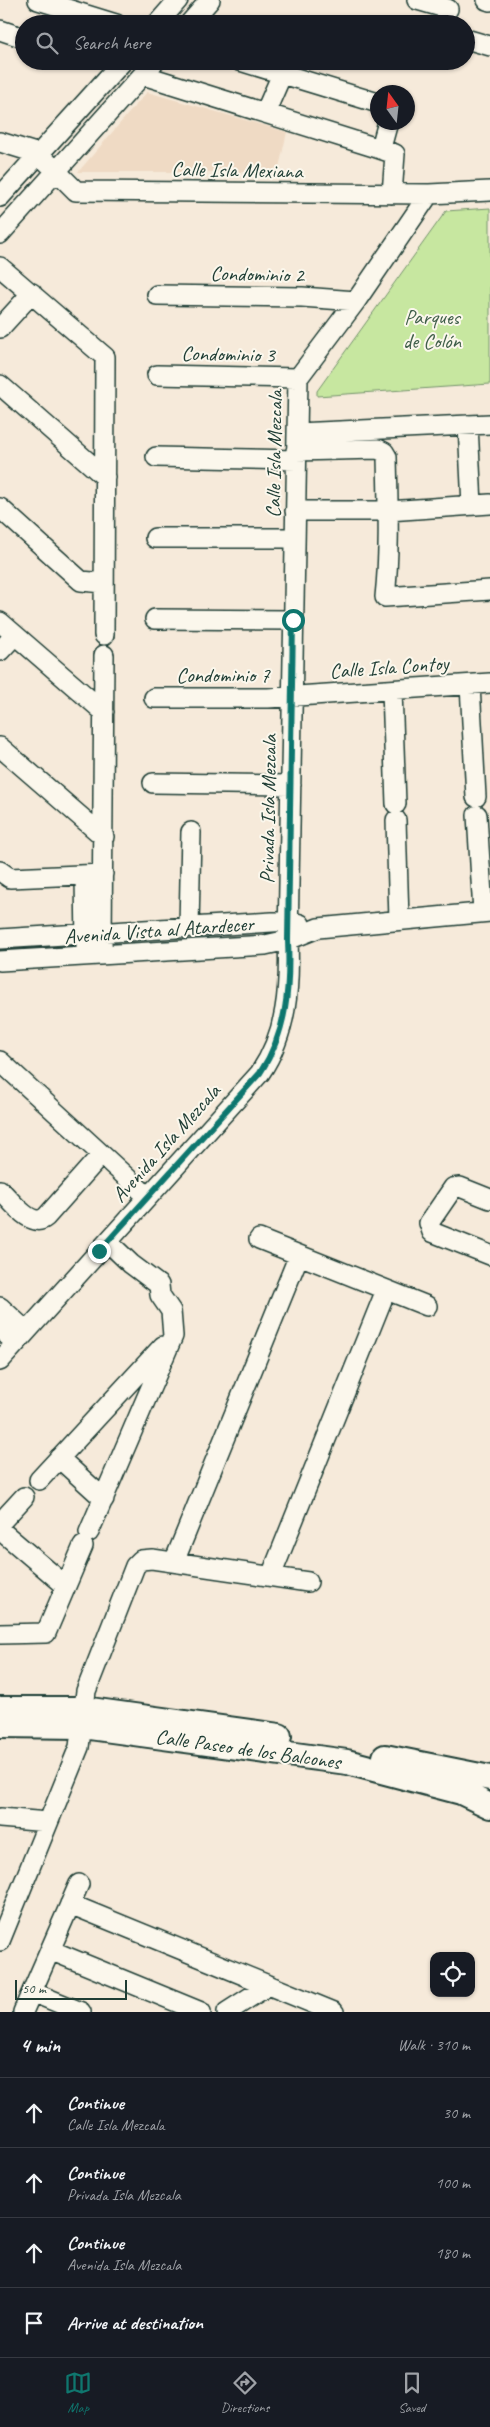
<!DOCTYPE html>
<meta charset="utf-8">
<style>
:root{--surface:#171b24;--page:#242831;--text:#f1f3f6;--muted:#9ea1a6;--line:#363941;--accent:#0f766e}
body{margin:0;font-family:Caveat,sans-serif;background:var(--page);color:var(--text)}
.controls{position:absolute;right:15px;bottom:15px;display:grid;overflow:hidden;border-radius:10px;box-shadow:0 1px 4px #0004}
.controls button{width:45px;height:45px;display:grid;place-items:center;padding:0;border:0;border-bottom:1px solid var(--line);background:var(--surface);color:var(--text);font:25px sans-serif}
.compass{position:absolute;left:370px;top:85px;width:45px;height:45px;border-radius:50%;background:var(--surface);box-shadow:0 1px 4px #0004;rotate:345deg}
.scale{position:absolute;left:15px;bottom:12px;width:112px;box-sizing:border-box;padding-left:5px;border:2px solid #1f3d34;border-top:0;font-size:14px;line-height:18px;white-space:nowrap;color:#1f3d34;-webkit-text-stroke:4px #fbf7ec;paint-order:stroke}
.stop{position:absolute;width:15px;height:15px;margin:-11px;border:4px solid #0f766e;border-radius:50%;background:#fff}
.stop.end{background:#0f766e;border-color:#fff;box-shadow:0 1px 5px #0008}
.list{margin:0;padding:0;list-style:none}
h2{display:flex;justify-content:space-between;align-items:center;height:65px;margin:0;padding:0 20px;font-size:21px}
h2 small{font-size:16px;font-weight:400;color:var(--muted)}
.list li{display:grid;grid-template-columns:32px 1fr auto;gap:15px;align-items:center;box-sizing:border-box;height:70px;padding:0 20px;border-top:1px solid var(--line)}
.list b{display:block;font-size:19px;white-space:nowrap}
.list p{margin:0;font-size:16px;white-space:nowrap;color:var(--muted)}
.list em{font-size:16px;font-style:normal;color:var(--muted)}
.icon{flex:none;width:28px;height:28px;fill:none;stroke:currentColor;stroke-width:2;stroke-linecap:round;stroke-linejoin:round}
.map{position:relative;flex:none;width:490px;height:2012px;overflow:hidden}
.search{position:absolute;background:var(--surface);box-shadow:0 1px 4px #0004;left:15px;right:15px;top:15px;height:55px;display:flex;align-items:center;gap:12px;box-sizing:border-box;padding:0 18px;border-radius:28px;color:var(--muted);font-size:19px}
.sheet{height:345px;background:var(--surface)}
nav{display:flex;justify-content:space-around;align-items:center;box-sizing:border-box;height:70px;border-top:1px solid var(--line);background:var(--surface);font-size:14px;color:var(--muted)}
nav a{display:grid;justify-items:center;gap:2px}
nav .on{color:var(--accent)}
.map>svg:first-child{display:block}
.built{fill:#efdac4}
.green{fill:#c7e7a0;stroke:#73926a}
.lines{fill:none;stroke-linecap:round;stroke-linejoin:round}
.minor-casing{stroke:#1f3d34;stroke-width:22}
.major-casing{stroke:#1f3d34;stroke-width:28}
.minor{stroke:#fbf7ec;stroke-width:19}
.major{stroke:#fbf7ec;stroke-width:24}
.route{stroke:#0f766e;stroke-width:6}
.labels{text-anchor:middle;stroke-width:4;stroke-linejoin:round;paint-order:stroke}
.street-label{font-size:21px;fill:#1f3d34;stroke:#fbf7ec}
.park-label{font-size:21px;fill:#415f4a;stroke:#fbf7ec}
</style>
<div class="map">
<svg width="490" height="2012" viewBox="0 0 490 2012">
<rect width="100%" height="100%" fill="#f6eada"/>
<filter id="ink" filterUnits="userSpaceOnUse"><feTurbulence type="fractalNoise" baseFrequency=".02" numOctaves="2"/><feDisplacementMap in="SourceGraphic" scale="10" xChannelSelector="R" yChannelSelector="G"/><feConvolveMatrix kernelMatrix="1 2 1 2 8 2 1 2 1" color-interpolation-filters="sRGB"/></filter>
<g filter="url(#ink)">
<path class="built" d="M 147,92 L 287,132 L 278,172 L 78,172 Z"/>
<path class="green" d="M 490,208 L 490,384 L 317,396 L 317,391 L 446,211 Z"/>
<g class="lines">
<g class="minor-casing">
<path id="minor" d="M 38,0 L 116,24
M 417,0 L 448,9
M 487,0 L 490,1
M 157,24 L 178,0
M 189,24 L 210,0
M 0,30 L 24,38
M 466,39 L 490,46
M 240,61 L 378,103
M 143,75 L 377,148 L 382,144 L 388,122
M 265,113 L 282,74
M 0,142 L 39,154 L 76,191 L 429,194 L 490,191
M 377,148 L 395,154 L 392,194
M 0,197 L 123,61
M 0,234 L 155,61
M 0,267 L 105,357 L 104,635
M 157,295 L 302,297 L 356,301
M 0,328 L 32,293
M 157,375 L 298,378
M 0,385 L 105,477
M 468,425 L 472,505
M 297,433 L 490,424
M 296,451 L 378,449 L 384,452 L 387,457 C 388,504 390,551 385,597 L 490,590
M 156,457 L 296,460
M 0,508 L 81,581 L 104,583
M 295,511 L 388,511 L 490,504
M 155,538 L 295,538
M 155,619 L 293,620
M 0,622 L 104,712
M 0,651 L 15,635
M 470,685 L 476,797
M 392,690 L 396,804
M 154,698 L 268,698 L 490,683
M 0,747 L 104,837
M 153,783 L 291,785
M 477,815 L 483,912
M 396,820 L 399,920
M 0,871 L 10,878 L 103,874
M 85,875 L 86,946
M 189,927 L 191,832
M 0,939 L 288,921 L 300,924
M 102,945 L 104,655
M 0,961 L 265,945 L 288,940 L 318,928 L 490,912
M 0,1061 L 148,1197
M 0,1190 C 11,1200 31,1230 46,1217 L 101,1155
M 490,1199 L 460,1187 L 453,1188 L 429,1223 L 432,1232 L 490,1255
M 259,1239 L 427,1306
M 0,1307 L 26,1331
M 0,1329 L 16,1343
M 0,1361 L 260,1073 C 287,1033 290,988 288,940 L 298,378 L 356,301 L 429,194
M 59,1458 L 104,1499
M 39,1480 L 163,1346
M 0,1523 L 24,1497
M 0,1530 L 66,1586
M 89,1532 L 173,1336 L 171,1311 L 160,1295 L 159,1285 L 131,1264 L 108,1242
M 174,1562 L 299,1255
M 271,1576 L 386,1290
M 0,1634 L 46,1633 L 83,1546
M 0,1818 L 48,1822
M 70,1904 L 334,2012
M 0,1941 L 79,1747 L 86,1691 L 135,1566 L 141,1560 L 152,1559 L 308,1582
M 50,1950 L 201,2012
M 32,1992 L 81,2012
M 23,2012 L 79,1884
M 227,2012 L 269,1985"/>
</g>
<g class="major-casing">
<path id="major" d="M 0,1709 L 83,1709 L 279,1736
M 0,1725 L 82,1726 L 347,1762 L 461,1792 L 490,1806
M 385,1757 L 490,1778"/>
</g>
<use href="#minor" class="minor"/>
<use href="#major" class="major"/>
</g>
</g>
<g class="lines" filter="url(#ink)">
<path class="route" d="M 99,1251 L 260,1073 C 287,1032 290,988 288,940 L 293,620"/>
</g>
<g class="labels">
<g class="street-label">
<text transform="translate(237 170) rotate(1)" y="7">Calle Isla Mexiana</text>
<text transform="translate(257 274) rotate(1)" y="7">Condominio 2</text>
<text transform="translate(228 354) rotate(1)" y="7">Condominio 3</text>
<text transform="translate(274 454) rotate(-89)" y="7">Calle Isla Mezcala</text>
<text transform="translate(389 667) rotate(-4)" y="7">Calle Isla Contoy</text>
<text x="223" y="682">Condominio 7</text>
<text transform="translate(268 809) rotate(-89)" y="7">Privada Isla Mezcala</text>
<text transform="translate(159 930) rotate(-4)" y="7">Avenida Vista al Atardecer</text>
<text transform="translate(166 1143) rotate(-48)" y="7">Avenida Isla Mezcala</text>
<text transform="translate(248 1749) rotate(8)" y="7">Calle Paseo de los Balcones</text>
</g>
<g class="park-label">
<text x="432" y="324">Parques<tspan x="432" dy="24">de Colón</tspan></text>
</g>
</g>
</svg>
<div class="controls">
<button><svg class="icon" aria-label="locate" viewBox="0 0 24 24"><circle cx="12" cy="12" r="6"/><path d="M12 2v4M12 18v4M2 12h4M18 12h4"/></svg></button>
</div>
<svg class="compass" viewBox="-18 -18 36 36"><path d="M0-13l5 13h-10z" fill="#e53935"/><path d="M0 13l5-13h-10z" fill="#9ea1a6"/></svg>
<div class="scale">50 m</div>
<div class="stop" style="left:293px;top:620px"></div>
<div class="stop end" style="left:99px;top:1251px"></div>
<div class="search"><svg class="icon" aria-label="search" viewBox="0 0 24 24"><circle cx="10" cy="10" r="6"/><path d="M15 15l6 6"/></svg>Search here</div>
</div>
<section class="sheet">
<h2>4 min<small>Walk · 310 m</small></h2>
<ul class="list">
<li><svg class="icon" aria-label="ahead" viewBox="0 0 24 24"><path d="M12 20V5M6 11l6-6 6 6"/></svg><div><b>Continue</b><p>Calle Isla Mezcala</p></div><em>30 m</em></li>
<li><svg class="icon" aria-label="ahead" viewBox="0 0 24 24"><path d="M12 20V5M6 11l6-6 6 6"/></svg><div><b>Continue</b><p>Privada Isla Mezcala</p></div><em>100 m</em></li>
<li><svg class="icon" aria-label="ahead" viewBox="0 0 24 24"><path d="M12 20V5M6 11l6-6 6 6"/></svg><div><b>Continue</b><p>Avenida Isla Mezcala</p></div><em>180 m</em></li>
<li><svg class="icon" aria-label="arrive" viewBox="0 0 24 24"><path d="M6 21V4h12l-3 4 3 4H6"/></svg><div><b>Arrive at destination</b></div></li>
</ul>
</section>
<nav>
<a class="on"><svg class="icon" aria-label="map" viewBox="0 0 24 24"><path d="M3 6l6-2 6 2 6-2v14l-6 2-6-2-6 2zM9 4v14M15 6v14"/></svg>Map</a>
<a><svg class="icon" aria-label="directions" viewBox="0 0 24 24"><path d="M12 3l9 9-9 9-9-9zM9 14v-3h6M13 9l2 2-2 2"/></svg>Directions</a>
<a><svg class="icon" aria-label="saved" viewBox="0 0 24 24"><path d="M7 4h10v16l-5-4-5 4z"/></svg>Saved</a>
</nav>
